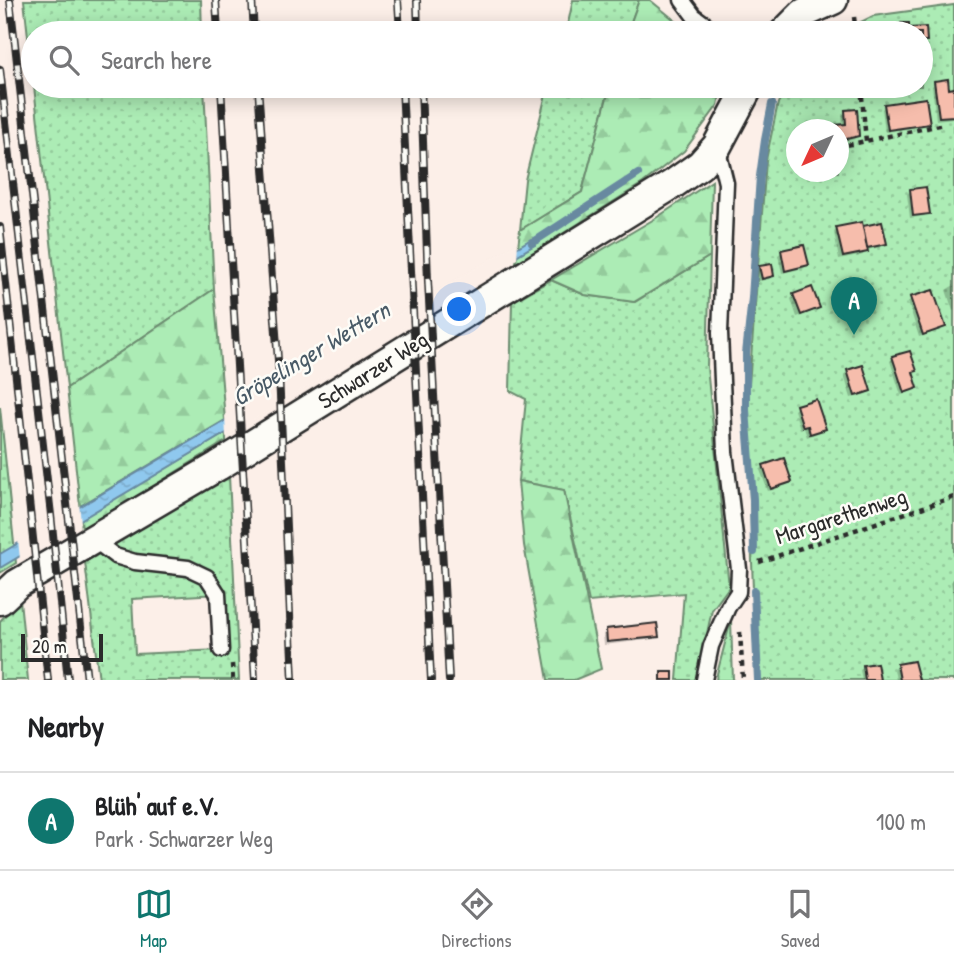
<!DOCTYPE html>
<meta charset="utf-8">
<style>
:root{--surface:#fff;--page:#f6f6f6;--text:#202124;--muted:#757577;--line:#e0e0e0;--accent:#0f766e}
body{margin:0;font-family:"Patrick Hand",sans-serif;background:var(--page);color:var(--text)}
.compass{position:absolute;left:786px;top:119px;width:63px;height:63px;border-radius:50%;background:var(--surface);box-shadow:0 4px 18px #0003;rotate:226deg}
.scale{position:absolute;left:21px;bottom:18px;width:82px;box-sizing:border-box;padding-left:7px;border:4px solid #2b2b2b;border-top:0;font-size:19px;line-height:24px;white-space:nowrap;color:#2b2b2b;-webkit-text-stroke:5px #fdfcf7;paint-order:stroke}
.you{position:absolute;left:460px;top:310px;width:24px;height:24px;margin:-18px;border:5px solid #fff;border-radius:50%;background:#1a73e8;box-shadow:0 0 0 10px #1a73e833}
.badge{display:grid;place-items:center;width:46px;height:46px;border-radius:50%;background:var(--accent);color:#fff;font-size:23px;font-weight:700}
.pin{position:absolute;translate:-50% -58px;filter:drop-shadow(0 2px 4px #0008)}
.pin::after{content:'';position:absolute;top:37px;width:24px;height:21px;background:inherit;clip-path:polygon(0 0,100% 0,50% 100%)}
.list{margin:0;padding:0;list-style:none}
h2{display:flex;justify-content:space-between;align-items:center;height:91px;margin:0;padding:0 28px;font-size:30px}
h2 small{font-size:23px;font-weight:400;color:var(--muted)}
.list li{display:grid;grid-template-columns:46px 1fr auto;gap:21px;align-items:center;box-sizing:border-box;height:98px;padding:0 28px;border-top:2px solid var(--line)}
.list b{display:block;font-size:26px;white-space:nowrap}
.list p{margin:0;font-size:23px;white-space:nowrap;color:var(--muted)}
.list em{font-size:23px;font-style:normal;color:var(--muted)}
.icon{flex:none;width:38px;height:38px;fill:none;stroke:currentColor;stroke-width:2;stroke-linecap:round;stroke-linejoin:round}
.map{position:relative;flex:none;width:954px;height:680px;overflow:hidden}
.search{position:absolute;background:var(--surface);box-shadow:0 4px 18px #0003;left:21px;right:21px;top:21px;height:77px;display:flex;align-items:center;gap:18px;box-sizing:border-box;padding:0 24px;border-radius:38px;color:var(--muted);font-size:26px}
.sheet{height:189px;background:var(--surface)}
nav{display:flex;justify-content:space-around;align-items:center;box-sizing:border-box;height:98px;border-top:2px solid var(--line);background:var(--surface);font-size:19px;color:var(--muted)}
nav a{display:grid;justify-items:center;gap:4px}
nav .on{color:var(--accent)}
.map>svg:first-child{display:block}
.grass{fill:url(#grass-dots);stroke:#6c8c70;stroke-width:2;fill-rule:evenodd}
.forest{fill:url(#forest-firs);stroke:#6c8c70;stroke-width:2}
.water{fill:url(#water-ripples);stroke:#6789a0;stroke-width:2}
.pier{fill:#fcefe8}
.shadow{fill:#0003}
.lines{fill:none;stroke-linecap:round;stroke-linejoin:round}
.stream{stroke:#6789a0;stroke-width:8}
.building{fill:#f6bdac;stroke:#2b2b2b;stroke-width:2}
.service-casing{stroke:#2b2b2b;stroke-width:19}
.minor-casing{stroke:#2b2b2b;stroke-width:33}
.path{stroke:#2b2b2b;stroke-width:4.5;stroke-dasharray:5 5;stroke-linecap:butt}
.service{stroke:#fdfcf7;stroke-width:14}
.minor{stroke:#fdfcf7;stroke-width:28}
.rail-casing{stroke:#2b2b2b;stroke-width:8}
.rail{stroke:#fdfcf7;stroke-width:5;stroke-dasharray:16;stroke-linecap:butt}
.labels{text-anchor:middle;stroke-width:5;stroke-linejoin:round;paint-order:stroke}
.street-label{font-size:23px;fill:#2b2b2b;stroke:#fdfcf7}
.water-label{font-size:24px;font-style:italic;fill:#495a66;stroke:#fdfcf7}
</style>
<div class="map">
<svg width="954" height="680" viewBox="0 0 954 680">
<defs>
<pattern id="grass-dots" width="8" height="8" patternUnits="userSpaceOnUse" patternTransform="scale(1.75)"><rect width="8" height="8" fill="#acecb5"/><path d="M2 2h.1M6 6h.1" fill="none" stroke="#94cb9c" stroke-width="1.8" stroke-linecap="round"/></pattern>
<pattern id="forest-firs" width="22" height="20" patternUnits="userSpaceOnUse" patternTransform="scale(1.75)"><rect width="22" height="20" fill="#acecb5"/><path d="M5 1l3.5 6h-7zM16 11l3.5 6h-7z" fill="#94cb9c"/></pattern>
<pattern id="water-ripples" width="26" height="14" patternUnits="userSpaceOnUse" patternTransform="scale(1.75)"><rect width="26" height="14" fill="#8fc8ee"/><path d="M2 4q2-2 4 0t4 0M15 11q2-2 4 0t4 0" fill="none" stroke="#7caccc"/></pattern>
</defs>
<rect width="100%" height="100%" fill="#fcefe8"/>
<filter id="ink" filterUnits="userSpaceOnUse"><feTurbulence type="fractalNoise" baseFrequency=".0143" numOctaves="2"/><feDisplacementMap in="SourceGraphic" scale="14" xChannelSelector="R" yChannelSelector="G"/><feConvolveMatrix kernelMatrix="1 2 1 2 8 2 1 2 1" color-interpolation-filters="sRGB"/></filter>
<g filter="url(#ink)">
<path class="grass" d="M 24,0 L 201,0 L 202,33 L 33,33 L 33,82 Z
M 573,0 L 639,0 L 627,33 L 566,33 Z
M 954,5 L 954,680 L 756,680 L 747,412 L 766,160 L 778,103 L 787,86 L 921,86 L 921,33 L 839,33 L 873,16 ZM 796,130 L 838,130 L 838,172 L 796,172 Z
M 34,86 L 204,86 L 214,289 L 67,388 Z
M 548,86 L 610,86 L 582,192 L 520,230 L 525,180 Z
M 710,256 L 707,367 L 729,587 L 712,610 L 697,680 L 677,680 L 684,593 L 589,602 L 564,490 L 518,481 L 526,399 L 510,391 L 512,302 L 551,280 L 585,295 L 635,302 Z
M 0,407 L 16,563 L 0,573 Z
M 229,476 L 239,680 L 99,680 L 85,562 ZM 218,594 L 220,650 L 135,654 L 132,599 Z
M 20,600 L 28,680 L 0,680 L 0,621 Z
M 731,620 L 733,680 L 716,680 L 717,674 Z"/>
<path class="forest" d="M 639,0 L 650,0 L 683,27 L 688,33 L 627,33 Z
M 610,86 L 722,86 L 718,105 L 684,151 L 643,183 L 516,263 L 517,255 L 536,244 L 531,240 L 518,247 L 520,230 L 582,192 Z
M 712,181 L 710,256 L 634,302 L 585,295 L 551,280 L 656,218 Z
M 214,289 L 225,420 L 80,506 L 67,388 Z
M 226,433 L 226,441 L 82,530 L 81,519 Z
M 518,481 L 564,490 L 601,669 L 574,680 L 548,680 L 524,545 Z"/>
<path class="water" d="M 541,238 L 536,244 L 226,433 L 0,568 L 0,554 L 518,247 L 531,239 Z"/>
<path class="pier" d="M 518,243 L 517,259 L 226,437 L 225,416 Z
M 79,502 L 81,523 L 20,560 L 18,539 Z"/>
<path class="shadow" d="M 935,83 L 948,91 L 954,90 L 953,118 L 936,120 L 932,86 Z
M 885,106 L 928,123 L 924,126 L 885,132 L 882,109 Z
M 846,111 L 858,136 L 854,139 L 838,143 L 838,130 L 822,130 L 824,127 L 843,126 L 842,115 Z
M 911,191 L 928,213 L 924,216 L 910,218 L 907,194 Z
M 881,224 L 885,244 L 881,247 L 866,250 L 863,255 L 839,260 L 834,232 L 837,229 L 861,228 Z
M 782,252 L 807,264 L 804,268 L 782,273 L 778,255 Z
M 760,268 L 772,276 L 769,279 L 759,281 L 757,271 Z
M 954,285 L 954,310 L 953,311 L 946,290 Z
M 794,295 L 818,308 L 814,311 L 797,317 L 791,299 Z
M 911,299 L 944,327 L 940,330 L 919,337 L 908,302 Z
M 893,358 L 915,370 L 912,374 L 916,387 L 913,391 L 901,395 L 890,361 Z
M 848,371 L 869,390 L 866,394 L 851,398 L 844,375 Z
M 797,407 L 824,429 L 820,432 L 807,437 L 804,428 L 800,429 L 794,410 Z
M 764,466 L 790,482 L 787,485 L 768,491 L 760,470 Z
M 954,578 L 954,602 L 951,582 Z
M 607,631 L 657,636 L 654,639 L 604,645 L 603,634 Z
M 912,663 L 917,680 L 896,680 L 894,669 L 897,666 Z
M 864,667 L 879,680 L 862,680 L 860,670 Z"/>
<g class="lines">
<path class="stream" d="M 532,243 L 638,174
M 754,552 L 753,499 L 746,410 L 746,354 L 752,298 L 760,176 L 765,140 L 772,104
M 754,591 L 758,680"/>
</g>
<path class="building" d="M 901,23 L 909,23 L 909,28 L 926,27 L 927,41 L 923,41 L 923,54 L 921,54 L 921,33 L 891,33 L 890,28 L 901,27 Z
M 948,79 L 949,89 L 954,88 L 954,116 L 939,117 L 934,81 Z
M 926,98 L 930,124 L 888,130 L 884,104 Z
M 857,109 L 859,136 L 838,141 L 838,130 L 823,130 L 823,126 L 846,124 L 845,110 Z
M 926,187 L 930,214 L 913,216 L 910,189 Z
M 862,222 L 868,252 L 843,257 L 836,227 Z
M 882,222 L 887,244 L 867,248 L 863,226 Z
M 804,245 L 809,265 L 785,271 L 781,250 Z
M 772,264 L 774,276 L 762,279 L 759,266 Z
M 812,287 L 820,308 L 801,315 L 793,294 Z
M 933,290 L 946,327 L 923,335 L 910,297 Z
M 910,351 L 917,371 L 913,372 L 918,388 L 904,393 L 892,356 Z
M 863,365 L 871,391 L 855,396 L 847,370 Z
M 816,399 L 826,429 L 810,434 L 808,426 L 803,427 L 796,405 Z
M 784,458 L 792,482 L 771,489 L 763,465 Z
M 657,623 L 659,637 L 607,642 L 606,629 Z
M 914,661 L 919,680 L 900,680 L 897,664 Z
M 877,663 L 880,680 L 865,680 L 863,665 Z
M 661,672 L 673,672 L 673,680 L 661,680 Z"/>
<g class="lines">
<g class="service-casing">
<path id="service" d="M 682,0 L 694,16 L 717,33
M 94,540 L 115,556 L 135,562 L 188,568 L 207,577 L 218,594 L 221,650
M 704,680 L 711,646 L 728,607 L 738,592 L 739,569 L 725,452 L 720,333 L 726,183 L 717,146"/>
</g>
<g class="minor-casing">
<path id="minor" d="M 784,33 L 804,13 L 833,0
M 0,600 L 17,584 L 218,466 L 673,184 L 700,165 L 717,146 L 749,86"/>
</g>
<path class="path" d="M 854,17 L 856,33
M 861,86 L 866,141
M 838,147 L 940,125
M 759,562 L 954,497
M 740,632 L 743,680
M 232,664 L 233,680"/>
<use href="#service" class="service"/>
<use href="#minor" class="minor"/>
<g class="rail-casing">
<path id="rail" d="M 10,0 L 87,680
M 216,0 L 218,33
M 252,0 L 254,33
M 398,0 L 400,33
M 417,0 L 418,33
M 0,69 L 51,515 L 68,680
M 221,86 L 255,680
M 258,86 L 279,374 L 293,680
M 402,86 L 431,680
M 421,86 L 428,281 L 449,680
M 0,227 L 48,680"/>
</g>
<use href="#rail" class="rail"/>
</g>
</g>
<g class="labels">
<g class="street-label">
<text transform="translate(373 370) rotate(-32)" y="8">Schwarzer Weg</text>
<text transform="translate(841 516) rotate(-18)" y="8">Margarethenweg</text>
</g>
<g class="water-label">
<text transform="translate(311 354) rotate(-31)" y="8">Gröpelinger Wettern</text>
</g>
</g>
</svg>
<svg class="compass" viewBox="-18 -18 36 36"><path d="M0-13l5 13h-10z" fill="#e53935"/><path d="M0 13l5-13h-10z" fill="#757577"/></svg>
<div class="scale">20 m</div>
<div class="you"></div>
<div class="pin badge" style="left:854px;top:335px">A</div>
<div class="search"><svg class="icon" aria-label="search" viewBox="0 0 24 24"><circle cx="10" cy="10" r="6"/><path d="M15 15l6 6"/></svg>Search here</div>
</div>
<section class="sheet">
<h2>Nearby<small></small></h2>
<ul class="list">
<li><span class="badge">A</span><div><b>Blüh' auf e.V.</b><p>Park · Schwarzer Weg</p></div><em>100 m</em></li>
</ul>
</section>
<nav>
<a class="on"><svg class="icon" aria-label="map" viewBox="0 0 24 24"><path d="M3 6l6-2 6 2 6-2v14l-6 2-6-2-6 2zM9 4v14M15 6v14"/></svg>Map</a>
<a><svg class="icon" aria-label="directions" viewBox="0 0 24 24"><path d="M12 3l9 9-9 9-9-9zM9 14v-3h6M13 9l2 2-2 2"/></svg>Directions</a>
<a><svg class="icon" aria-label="saved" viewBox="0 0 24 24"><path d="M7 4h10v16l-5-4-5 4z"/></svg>Saved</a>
</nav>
